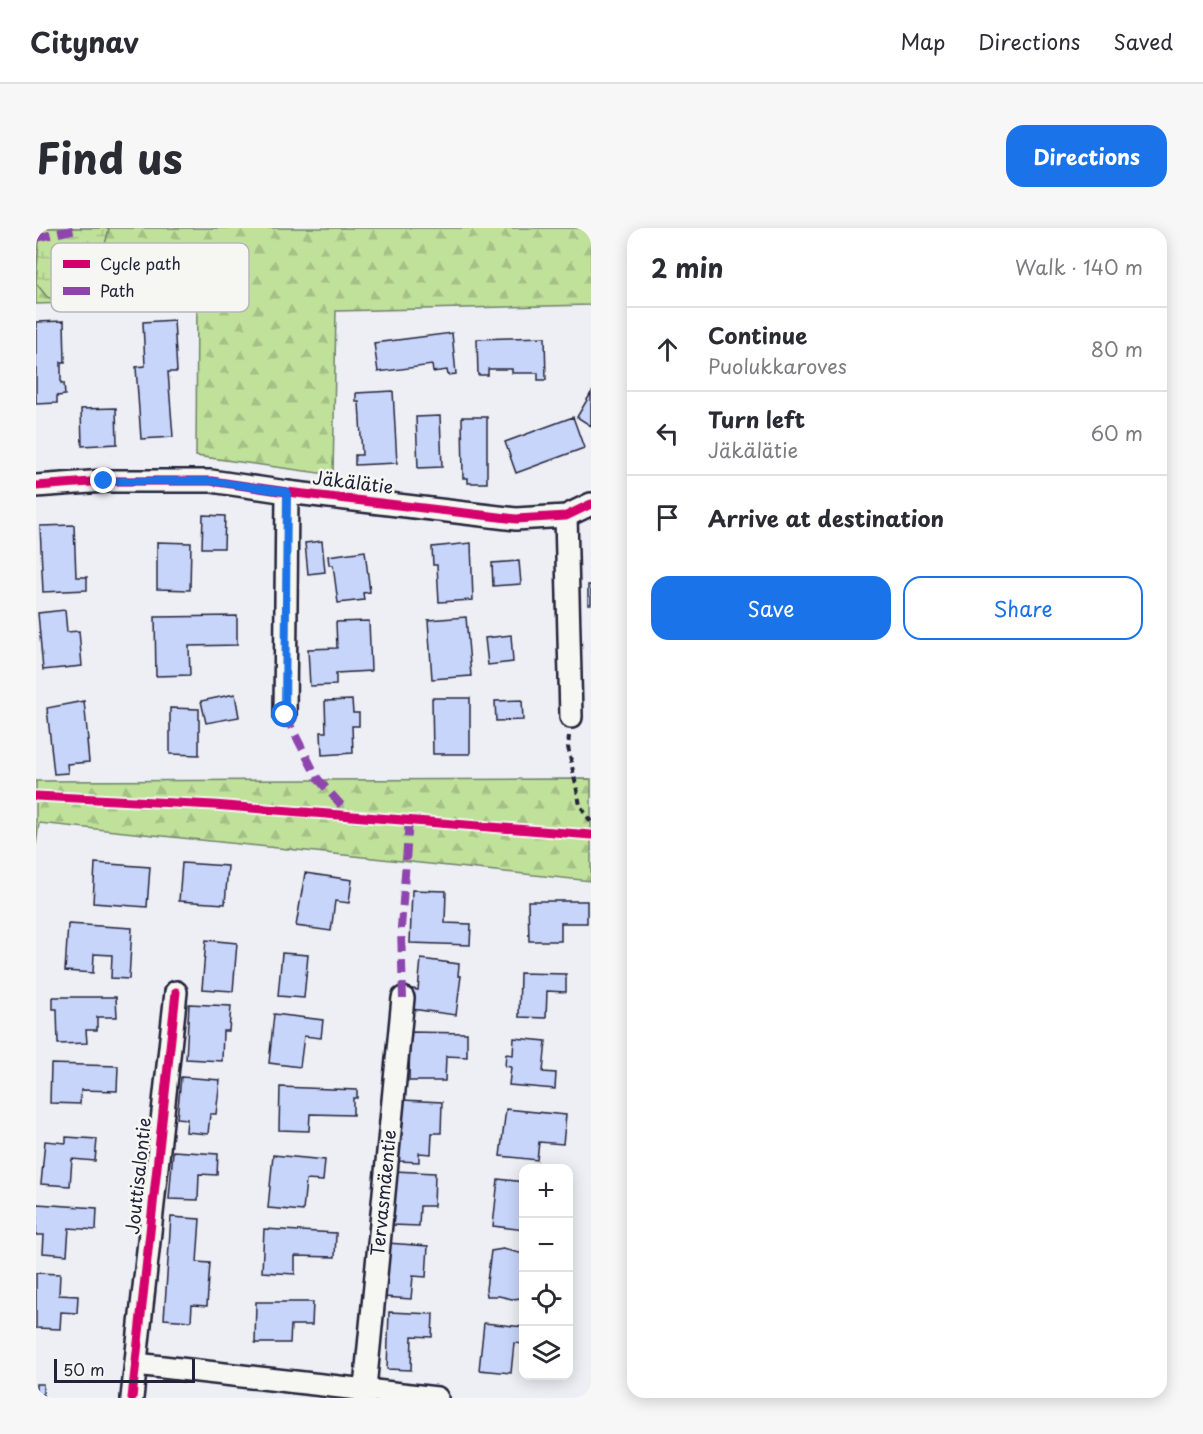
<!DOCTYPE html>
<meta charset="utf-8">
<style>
:root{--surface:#fff;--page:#f7f7f7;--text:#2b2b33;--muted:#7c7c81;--line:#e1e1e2;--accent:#1a73e8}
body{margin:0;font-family:"Playpen Sans",sans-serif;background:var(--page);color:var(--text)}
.controls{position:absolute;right:18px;bottom:18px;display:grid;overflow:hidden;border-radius:12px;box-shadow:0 3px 15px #0003}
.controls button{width:54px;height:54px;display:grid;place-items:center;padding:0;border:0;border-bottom:2px solid var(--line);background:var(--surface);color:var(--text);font:30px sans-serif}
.scale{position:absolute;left:18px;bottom:15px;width:141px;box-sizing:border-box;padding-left:6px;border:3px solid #22223b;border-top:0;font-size:16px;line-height:21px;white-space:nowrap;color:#22223b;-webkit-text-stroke:4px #f6f6f2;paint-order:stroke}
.stop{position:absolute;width:18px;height:18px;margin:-14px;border:4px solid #1a73e8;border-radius:50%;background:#fff}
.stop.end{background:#1a73e8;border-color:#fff;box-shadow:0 2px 6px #0008}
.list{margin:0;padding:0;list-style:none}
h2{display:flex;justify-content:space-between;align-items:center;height:78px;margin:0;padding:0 24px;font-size:26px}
h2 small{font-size:20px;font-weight:400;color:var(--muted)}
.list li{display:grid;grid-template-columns:39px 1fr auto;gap:18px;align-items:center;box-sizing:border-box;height:84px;padding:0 24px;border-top:2px solid var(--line)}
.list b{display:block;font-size:22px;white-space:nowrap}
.list p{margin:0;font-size:20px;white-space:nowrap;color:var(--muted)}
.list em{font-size:20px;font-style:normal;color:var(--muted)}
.actions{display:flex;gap:12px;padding:18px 24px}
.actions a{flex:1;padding:14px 0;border:2px solid var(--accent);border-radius:18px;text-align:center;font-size:21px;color:var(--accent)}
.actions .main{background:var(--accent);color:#fff}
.icon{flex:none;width:33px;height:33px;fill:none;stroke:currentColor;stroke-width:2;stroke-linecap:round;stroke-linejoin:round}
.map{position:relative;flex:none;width:555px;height:1170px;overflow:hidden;border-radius:18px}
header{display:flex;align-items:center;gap:36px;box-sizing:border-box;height:84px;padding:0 30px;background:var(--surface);border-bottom:2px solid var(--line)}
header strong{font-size:28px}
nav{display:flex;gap:33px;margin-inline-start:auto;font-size:21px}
.intro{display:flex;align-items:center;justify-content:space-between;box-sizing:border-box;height:144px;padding:0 36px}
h1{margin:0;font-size:42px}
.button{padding:15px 27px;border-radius:18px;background:var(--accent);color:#fff;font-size:21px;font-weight:700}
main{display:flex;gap:36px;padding:0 36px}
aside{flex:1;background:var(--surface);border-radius:18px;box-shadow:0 3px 15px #0003}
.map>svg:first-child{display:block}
.forest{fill:url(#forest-firs);stroke:#70826a;stroke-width:1.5}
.wetland{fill:url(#wetland-marsh);stroke:#70826a;stroke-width:1.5}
.building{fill:#c7d5fb;stroke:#22223b;stroke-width:1.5}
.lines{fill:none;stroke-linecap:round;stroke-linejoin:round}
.street-casing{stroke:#22223b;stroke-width:26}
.path{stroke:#22223b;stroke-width:4;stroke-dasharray:6 4.5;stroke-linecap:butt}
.street{stroke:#f6f6f2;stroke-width:21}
.quiet{stroke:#8e44ad;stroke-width:8;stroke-dasharray:15 8;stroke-linecap:butt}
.cycleway-casing{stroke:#f6f6f2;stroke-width:13}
.cycleway{stroke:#d6006c;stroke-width:9}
.route{stroke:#1a73e8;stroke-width:8}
.labels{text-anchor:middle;stroke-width:5;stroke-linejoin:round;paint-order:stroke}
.street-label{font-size:18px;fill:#22223b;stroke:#f6f6f2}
.key{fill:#f6f6f2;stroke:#b6b6bb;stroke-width:1.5}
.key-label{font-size:16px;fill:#22223b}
</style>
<header>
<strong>Citynav</strong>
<nav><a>Map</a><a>Directions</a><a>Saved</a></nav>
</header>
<div class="intro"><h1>Find us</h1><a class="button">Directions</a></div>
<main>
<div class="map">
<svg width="555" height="1170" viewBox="0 0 555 1170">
<defs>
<pattern id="forest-firs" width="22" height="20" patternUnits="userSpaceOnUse" patternTransform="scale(1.5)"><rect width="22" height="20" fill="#bfe19a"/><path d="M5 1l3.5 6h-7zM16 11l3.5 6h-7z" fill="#a4c186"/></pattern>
<pattern id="wetland-marsh" width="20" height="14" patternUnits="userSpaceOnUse" patternTransform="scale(1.5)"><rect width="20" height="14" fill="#bfe19a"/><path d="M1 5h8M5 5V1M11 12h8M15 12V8" fill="none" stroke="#a4c186"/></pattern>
</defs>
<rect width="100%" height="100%" fill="#edeff4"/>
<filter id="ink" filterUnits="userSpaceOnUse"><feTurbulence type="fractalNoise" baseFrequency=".0167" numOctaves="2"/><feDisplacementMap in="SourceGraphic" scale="12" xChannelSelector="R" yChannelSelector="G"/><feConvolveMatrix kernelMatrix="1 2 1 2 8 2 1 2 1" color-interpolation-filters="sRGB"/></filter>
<g filter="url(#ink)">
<path class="forest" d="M 0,0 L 555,0 L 555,77 L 300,83 L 297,247 L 160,228 L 161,71 L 0,76 Z
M 555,551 L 555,653 L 3,595 L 0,617 L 0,553 Z"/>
<path class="wetland" d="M 4,0 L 73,0 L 61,51 L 46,69 L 26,75 L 11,69 L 0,55 Z"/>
<path class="building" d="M 138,92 L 141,144 L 132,144 L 137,209 L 105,211 L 100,139 L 109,138 L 107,94 Z
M 28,93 L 29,134 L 25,134 L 25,155 L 28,155 L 29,167 L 21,168 L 21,175 L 0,176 L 0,94 Z
M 416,105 L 420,146 L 412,147 L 411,142 L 397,144 L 396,137 L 342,144 L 338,115 Z
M 509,109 L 510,152 L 502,152 L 502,145 L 476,145 L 476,141 L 452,141 L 452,147 L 442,147 L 441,111 Z
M 357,163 L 361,235 L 319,237 L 319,227 L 326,227 L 323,174 L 320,174 L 320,165 Z
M 555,165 L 555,198 L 541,189 Z
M 80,180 L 81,216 L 46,218 L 45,181 Z
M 404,188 L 406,239 L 382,240 L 380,189 Z
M 426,189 L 451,189 L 451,255 L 432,255 L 432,250 L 427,250 Z
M 537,189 L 548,220 L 480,245 L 469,214 Z
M 167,287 L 189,288 L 188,320 L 166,320 Z
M 38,297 L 40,349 L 51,349 L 51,362 L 7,364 L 4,298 Z
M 286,313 L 289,344 L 272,346 L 269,315 Z
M 121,314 L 155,315 L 154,362 L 121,361 Z
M 435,315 L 437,372 L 403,374 L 401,337 L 397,337 L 396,319 Z
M 329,323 L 334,364 L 327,365 L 328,372 L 302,375 L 297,337 L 293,337 L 292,328 Z
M 483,333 L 485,356 L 457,358 L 456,335 Z
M 552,357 L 555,357 L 555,376 L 552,376 Z
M 29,382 L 31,404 L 43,403 L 46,438 L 7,442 L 2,385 Z
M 201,388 L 201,417 L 153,418 L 154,447 L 120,448 L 119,389 Z
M 430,389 L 435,448 L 396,451 L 392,392 Z
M 333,393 L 335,443 L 300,445 L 300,457 L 274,458 L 272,421 L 301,420 L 300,394 Z
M 475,407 L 477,434 L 452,437 L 449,410 Z
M 199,466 L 203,489 L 170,495 L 165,473 Z
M 396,470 L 434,470 L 434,526 L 397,526 Z
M 316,472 L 317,485 L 323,485 L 323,498 L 316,498 L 317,525 L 286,527 L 285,504 L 290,504 L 289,473 Z
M 486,472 L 487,492 L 460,493 L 459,473 Z
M 48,473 L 52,512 L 51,512 L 53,534 L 31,536 L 32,545 L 18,546 L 11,480 Z
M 134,480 L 163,481 L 163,527 L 134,526 Z
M 59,635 L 114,639 L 111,679 L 57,675 Z
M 146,635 L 192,638 L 189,676 L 143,673 Z
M 269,645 L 316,652 L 313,675 L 299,673 L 295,703 L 260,698 Z
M 376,662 L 410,663 L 409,695 L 435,696 L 434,717 L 374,715 Z
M 492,673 L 551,673 L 551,695 L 525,695 L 525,713 L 493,713 Z
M 32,696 L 96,700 L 93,751 L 75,750 L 76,727 L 58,726 L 57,745 L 29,743 Z
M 170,712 L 201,715 L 197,763 L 166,761 Z
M 246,725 L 272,727 L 268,770 L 242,768 Z
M 385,731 L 423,736 L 422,748 L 425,748 L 420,787 L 368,780 L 371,760 L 382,762 Z
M 484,745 L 530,746 L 530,764 L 511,763 L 510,790 L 483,789 Z
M 17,769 L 80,769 L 81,789 L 61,789 L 61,802 L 50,802 L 51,815 L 22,816 L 21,781 L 17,781 Z
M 153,776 L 195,778 L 193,803 L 187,803 L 186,833 L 150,831 Z
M 238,786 L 287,792 L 285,810 L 268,808 L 264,839 L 233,835 Z
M 374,804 L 431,805 L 431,829 L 410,828 L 409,853 L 373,853 Z
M 478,810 L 510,813 L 507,844 L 520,845 L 519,861 L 473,857 L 475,839 L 469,838 L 470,826 L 477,827 Z
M 15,836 L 82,838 L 81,863 L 45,862 L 44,876 L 14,875 Z
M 145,849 L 184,852 L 180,886 L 174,886 L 172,906 L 150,904 L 151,891 L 141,890 Z
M 244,859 L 321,862 L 321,870 L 317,870 L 317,887 L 274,886 L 273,903 L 243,902 Z
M 366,872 L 406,874 L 405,905 L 396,905 L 395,926 L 383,925 L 383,934 L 363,933 Z
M 470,881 L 530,887 L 527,916 L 503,914 L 501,932 L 464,928 Z
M 30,909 L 61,911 L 59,933 L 36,931 L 34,958 L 5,956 L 9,913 L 30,915 Z
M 137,923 L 182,926 L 181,947 L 163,946 L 162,972 L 133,971 Z
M 237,927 L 289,932 L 287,953 L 270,952 L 267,983 L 232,980 Z
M 358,943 L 399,945 L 398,978 L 384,978 L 383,998 L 356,997 Z
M 462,951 L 488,954 L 488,1002 L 457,998 Z
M 1,976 L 61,980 L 60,1002 L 33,1000 L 31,1027 L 7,1025 L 8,1007 L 0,1007 Z
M 135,989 L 164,991 L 161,1034 L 174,1035 L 171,1078 L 156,1077 L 155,1093 L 128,1091 Z
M 228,1001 L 300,1005 L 299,1029 L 259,1028 L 259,1046 L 226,1044 Z
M 351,1015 L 392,1018 L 390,1049 L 377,1048 L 375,1071 L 348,1069 Z
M 467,1021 L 488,1026 L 487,1063 L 486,1070 L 476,1071 L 463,1068 L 451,1068 L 450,1061 L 455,1023 Z
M 0,1045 L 24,1046 L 23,1067 L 42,1068 L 41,1085 L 25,1084 L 24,1101 L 0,1100 Z
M 220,1074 L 277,1074 L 276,1097 L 255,1097 L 254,1115 L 219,1115 Z
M 353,1084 L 397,1086 L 396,1109 L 376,1108 L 375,1142 L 351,1141 Z
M 448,1095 L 488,1099 L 488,1116 L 478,1115 L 475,1145 L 443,1142 Z
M 0,1156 L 7,1156 L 7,1170 L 0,1170 Z"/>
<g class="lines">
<g class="street-casing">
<g id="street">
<path d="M 0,258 L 68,253 L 175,253 L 251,264 L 480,291 L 530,288 L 555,276"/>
<path d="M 530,288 L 535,489"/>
<path d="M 249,487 L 251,264"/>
<path d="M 100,1136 L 401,1170"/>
<path d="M 96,1170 L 140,764"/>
<path id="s1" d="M 328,1170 L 367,770"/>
</g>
</g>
<path class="path" d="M 533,508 L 532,519 L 544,577 L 555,594"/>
<use href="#street" class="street"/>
<path class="quiet" d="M 0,10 L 45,0
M 249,487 L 282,551 L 315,588
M 367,770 L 365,700 L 373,592"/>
<g class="cycleway-casing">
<path id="cycleway" d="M 0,258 L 68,253 L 175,253 L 251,264 L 480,291 L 530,288 L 555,276
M 0,568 L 178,577 L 555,607
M 96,1170 L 140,764"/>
</g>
<use href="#cycleway" class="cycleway"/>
</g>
</g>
<g class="lines" filter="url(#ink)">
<path class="route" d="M 68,253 L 175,253 L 251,264 L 249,487"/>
</g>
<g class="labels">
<g class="street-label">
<text transform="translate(317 255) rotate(7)" y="6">Jäkälätie</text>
<text transform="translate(103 948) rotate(-84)" y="6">Jouttisalontie</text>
<text dy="6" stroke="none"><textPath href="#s1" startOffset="206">Tervasmäentie</textPath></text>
</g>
</g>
<rect x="15" y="15" width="198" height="69" rx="9" class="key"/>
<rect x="27" y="32" width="27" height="8" fill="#d6006c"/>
<rect x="27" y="59" width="27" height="8" fill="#8e44ad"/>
<g class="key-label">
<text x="64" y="42">Cycle path</text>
<text x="64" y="69">Path</text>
</g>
</svg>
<div class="controls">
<button>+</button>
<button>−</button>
<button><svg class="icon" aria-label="locate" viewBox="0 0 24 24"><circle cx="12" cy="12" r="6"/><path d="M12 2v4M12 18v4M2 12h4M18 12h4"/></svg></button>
<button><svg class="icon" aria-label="layers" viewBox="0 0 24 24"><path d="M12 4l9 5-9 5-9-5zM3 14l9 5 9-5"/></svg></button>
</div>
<div class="scale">50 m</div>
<div class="stop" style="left:249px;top:487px"></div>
<div class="stop end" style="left:68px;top:253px"></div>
</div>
<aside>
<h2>2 min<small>Walk · 140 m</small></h2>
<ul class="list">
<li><svg class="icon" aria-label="ahead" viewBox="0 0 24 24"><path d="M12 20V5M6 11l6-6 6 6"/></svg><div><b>Continue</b><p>Puolukkaroves</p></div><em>80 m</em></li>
<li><svg class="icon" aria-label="left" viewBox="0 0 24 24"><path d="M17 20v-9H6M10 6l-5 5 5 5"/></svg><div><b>Turn left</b><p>Jäkälätie</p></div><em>60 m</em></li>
<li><svg class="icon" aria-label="arrive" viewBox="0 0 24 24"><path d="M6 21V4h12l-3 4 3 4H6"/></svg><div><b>Arrive at destination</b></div></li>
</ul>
<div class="actions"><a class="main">Save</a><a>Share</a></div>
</aside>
</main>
